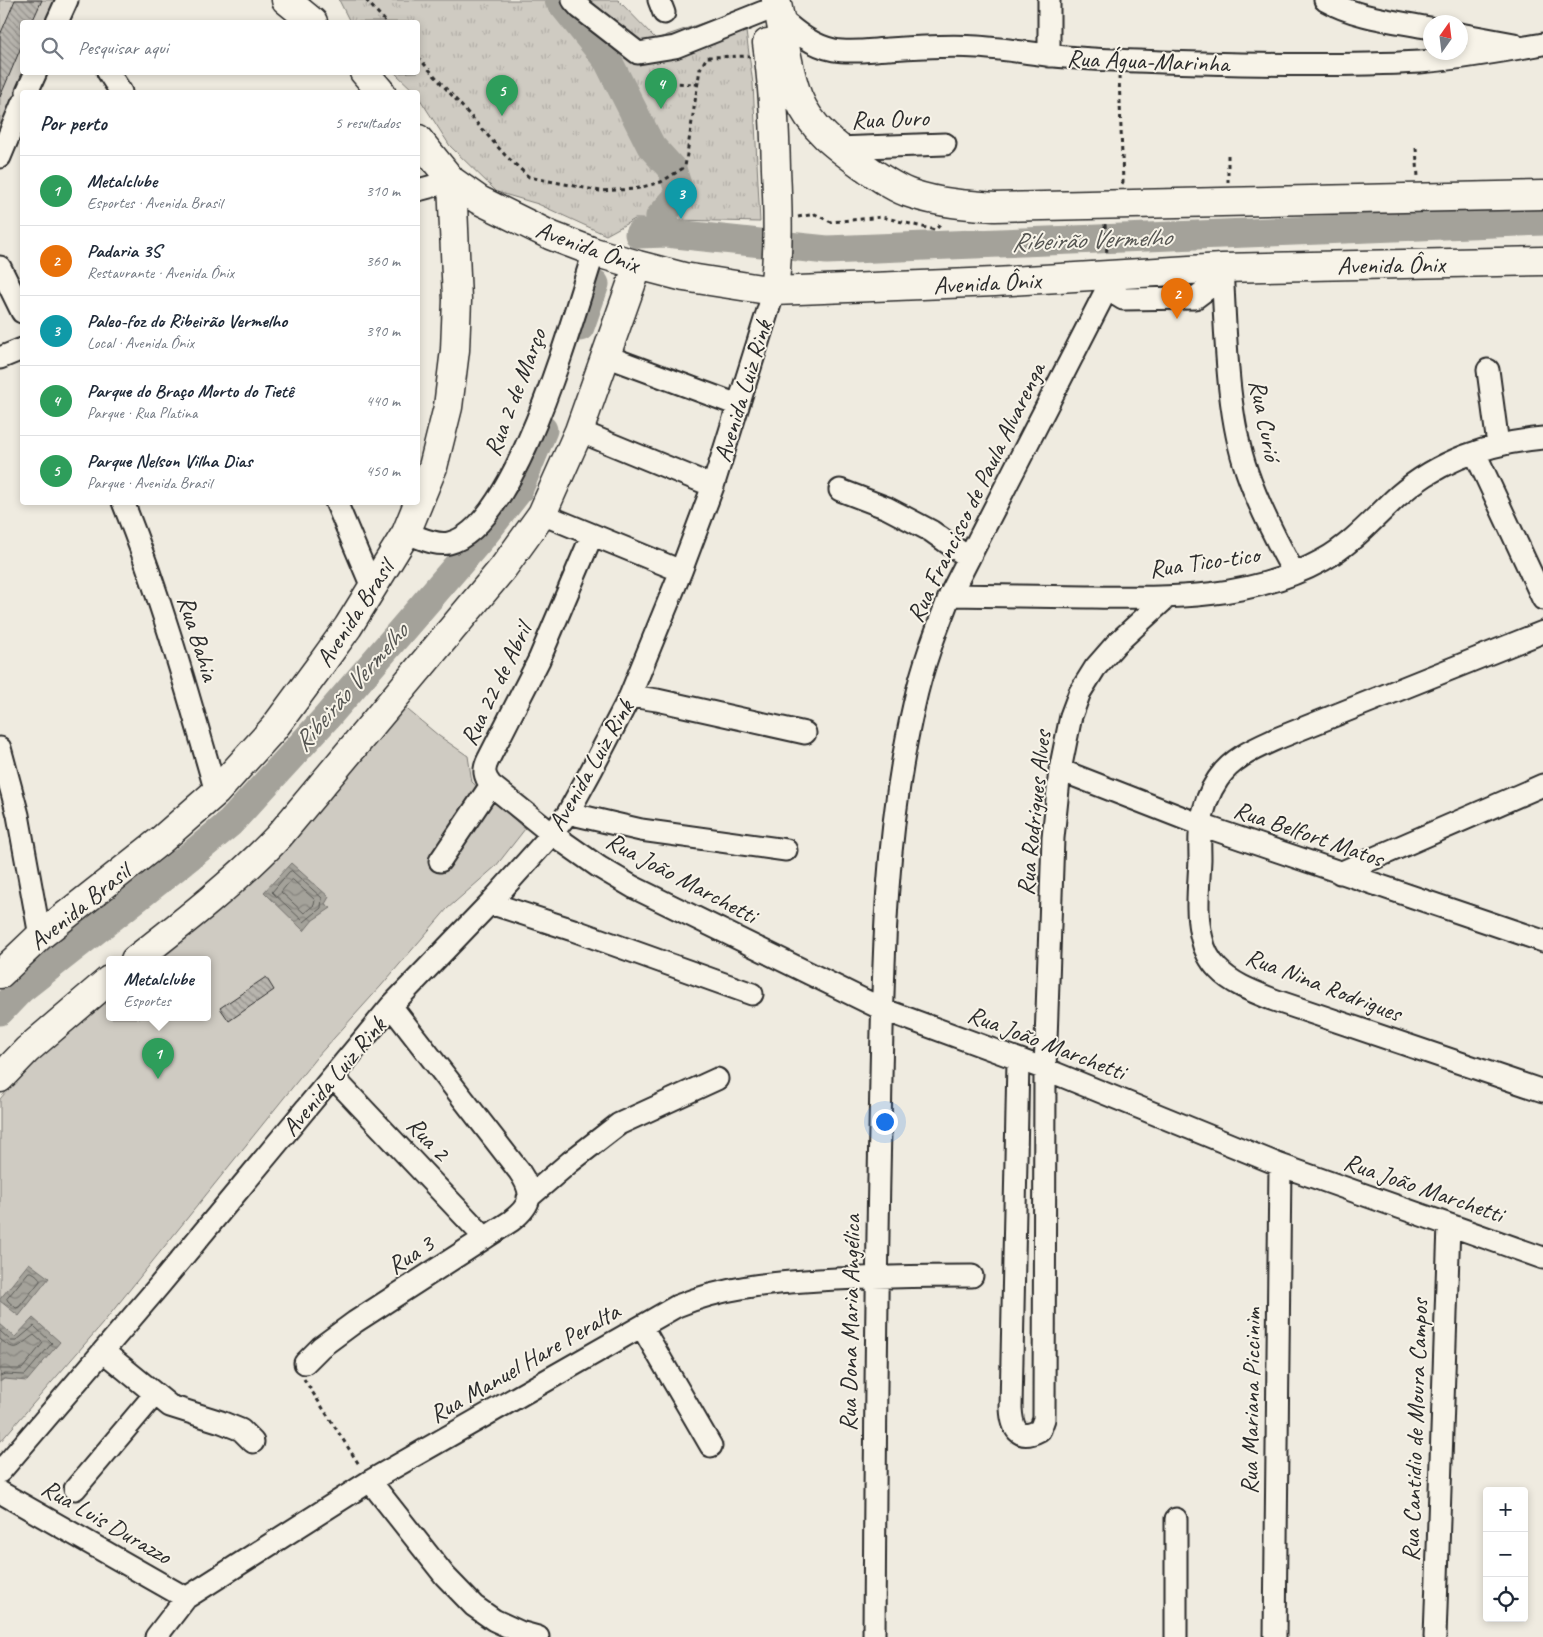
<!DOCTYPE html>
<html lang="pt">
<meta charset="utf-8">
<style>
:root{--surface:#fff;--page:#f6f6f7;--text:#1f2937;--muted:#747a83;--line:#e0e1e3;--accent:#d1495b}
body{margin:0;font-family:Caveat,sans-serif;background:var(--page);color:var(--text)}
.controls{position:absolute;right:15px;bottom:15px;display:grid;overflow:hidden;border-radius:5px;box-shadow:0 2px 8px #0003}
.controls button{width:45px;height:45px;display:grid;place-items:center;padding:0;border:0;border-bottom:1px solid var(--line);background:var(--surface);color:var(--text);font:25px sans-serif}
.compass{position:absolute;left:1423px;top:15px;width:45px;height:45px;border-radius:50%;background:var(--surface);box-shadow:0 2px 8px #0003;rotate:14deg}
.you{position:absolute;left:884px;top:1121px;width:18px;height:18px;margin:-12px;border:4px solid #fff;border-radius:50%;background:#1a73e8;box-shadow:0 0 0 8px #1a73e833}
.badge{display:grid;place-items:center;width:32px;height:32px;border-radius:50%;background:var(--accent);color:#fff;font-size:16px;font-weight:700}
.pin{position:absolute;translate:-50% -41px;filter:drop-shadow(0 1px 2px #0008)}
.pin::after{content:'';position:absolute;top:26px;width:18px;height:15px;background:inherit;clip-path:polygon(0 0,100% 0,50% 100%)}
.popup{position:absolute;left:106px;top:956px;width:105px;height:65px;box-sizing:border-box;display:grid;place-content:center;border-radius:5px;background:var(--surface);filter:drop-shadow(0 1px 4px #0005);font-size:16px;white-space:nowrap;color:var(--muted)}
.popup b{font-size:19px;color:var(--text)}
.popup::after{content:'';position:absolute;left:50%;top:100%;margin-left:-10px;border:10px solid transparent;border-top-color:var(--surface)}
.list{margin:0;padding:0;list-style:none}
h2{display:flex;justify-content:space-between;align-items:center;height:65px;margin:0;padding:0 20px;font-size:21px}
h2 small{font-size:16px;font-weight:400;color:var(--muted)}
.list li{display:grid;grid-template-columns:32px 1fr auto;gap:15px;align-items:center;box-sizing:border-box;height:70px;padding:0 20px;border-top:1px solid var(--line)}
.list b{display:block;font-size:19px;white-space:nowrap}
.list p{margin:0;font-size:16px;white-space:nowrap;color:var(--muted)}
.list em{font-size:16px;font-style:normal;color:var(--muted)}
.icon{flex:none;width:28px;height:28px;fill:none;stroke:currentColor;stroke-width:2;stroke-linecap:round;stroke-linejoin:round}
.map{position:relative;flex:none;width:1543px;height:1637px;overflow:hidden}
.search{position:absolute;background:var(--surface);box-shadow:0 2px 8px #0003;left:20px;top:20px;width:400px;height:55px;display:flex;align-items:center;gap:12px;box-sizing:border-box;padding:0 18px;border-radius:5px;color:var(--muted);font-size:19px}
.panel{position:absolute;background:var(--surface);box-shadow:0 2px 8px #0003;left:20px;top:90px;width:400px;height:415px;border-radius:5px}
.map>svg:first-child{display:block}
.grass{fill:url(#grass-tufts);stroke:#7d7b76}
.garden{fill:#cfcbc2;stroke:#7d7b76}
.water{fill:url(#water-waves);stroke:#74726e}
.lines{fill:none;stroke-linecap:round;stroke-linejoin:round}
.shore{stroke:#5b5b57;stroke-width:1}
.river{stroke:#a4a29a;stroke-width:29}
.building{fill:url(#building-back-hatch);stroke:#2b2b2b}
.minor-casing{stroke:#2b2b2b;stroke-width:25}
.major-casing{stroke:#2b2b2b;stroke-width:31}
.path{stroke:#2b2b2b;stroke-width:3;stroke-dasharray:4 4;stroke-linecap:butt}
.minor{stroke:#f7f3e8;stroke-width:21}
.major{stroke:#f7f3e8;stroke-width:28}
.labels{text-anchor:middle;stroke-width:4;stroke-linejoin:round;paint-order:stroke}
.street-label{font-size:25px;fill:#2b2b2b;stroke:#f7f3e8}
.water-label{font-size:26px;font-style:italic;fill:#555552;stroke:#f7f3e8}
</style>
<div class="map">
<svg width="1543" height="1637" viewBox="0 0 1543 1637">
<defs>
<pattern id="grass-tufts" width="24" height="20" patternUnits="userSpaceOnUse" patternTransform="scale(1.25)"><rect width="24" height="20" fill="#cfcbc2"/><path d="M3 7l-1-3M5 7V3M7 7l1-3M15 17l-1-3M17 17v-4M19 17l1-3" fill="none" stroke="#b2aea7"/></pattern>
<pattern id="water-waves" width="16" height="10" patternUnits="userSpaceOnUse" patternTransform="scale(1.25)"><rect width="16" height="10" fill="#a4a29a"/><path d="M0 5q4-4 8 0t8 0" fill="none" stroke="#86847e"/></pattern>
<pattern id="building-back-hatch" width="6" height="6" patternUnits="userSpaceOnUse" patternTransform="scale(1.25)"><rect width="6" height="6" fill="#b8b5ae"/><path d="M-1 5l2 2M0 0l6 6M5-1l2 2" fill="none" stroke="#96938e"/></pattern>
</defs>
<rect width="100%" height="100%" fill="#efebe0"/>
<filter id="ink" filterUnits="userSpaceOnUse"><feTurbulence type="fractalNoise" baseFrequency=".02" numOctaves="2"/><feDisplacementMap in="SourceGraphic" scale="10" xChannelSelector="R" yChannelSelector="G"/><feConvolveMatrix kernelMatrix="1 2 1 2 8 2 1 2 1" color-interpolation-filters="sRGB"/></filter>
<g filter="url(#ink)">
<path class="grass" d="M 339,0 L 618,0 L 656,39 L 743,9 L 753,84 L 760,222 L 635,219 L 606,235 L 538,204 L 497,192 L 450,146 L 418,96 L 418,92 L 415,92 L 395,73 L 418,72 L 418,22 L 350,22 Z"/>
<path class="garden" d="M 0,0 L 59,0 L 50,22 L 22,22 L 22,72 L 28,73 L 0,137 Z
M 402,705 L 439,736 L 468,756 L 472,782 L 525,829 L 496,866 L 447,909 L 381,986 L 316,1058 L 103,1323 L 0,1442 L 0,1099 L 34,1059 L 109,994 L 109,1018 L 207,1018 L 207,960 L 152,960 Z"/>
<path class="water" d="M 291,863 L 329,897 L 325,904 L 331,908 L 313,920 L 304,931 L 264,892 Z
M 29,1263 L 49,1278 L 19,1316 L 0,1301 L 0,1299 Z
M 33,1318 L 60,1342 L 27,1381 L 4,1379 L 0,1382 L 0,1324 L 15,1337 Z"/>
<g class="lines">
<path class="shore" d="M 292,871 L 322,898 L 321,908 L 304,922 L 272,892 L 289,872 Z
M 293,880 L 315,900 L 314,905 L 304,913 L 281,892 L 290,881 Z
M 29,1272 C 33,1271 40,1277 40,1281 L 19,1307 L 16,1308 L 8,1301 L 7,1299 Z
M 0,1331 L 11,1341 L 16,1341 L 34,1326 L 52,1343 L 25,1375 L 5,1374 L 0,1376
M 0,1339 C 18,1355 18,1345 34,1335 L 43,1343 L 22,1369 L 0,1369"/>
<path class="river" d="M 559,0 L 608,61 L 651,146 L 672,169 L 680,194 L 660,217 L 666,233
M 639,234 L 666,233 L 827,250 L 1543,221
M 580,327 L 595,284
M 0,1011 L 21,989 L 195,852 L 230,823 L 327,717 L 482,537 L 518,491 L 543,430"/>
</g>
<path class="building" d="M 15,0 L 42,0 L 32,22 L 22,22 L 22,45 L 0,97 L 0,35 Z
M 266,977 L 274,990 L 229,1021 L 220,1008 Z"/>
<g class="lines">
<g class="minor-casing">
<path id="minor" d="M 573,0 L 580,8 L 638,53 L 675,47 L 763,12
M 659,0 L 664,13
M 1325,0 C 1357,18 1395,21 1430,28
M 781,19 C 796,32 813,46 834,50 C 851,53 871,50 888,49 C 918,47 947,45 977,47 C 1011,49 1044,56 1078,58 C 1119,61 1161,62 1202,63 C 1275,65 1347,66 1420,62 C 1461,59 1502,51 1543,44
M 57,22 L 67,0
M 1460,34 L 1514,44
M 1049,56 L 1049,0
M 108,72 L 121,92
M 27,92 L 36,72
M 837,148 L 945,144
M 0,157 L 22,104
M 418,190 L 452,181
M 0,267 L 22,312
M 1222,268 C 1226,332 1226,412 1247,472 C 1259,507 1276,540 1294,573
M 1107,289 L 1123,299 L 1195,298 L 1223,277
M 606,356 L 738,405
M 0,358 L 22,349
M 1488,370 L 1498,445
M 579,431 L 713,486
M 1475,453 L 1543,599
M 840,490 L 887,508 L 931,531 L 969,558
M 123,502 C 161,597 188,694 216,792
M 336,502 L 372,587
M 542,514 L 681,571
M 406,533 C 419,537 435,546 449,543 C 517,527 573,315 594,252
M 592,535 L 539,660 L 488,760 C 483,770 484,776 491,785 L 552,834 L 599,867 L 633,887 L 882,1009 L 1045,1069 L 1280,1165 L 1543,1258
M 950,595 C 996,596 1041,596 1087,597 C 1167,598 1251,600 1323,560 C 1352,544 1374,518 1398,496 C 1438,461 1490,443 1543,438
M 1543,632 L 1276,739 C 1254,749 1232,758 1218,779 C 1209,792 1203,810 1201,825 C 1199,836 1200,848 1200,859 C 1199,885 1195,914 1202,939 C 1204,949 1210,961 1218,969 C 1232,984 1254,992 1274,1000 L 1543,1091
M 630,696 L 657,700 L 805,733
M 0,748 L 18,815 L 40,936
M 1060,770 L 1201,825 L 1543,941
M 568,813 L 641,830 L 786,850
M 440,861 L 491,785
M 1340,873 L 1543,785
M 490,903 L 573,930 L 752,994
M 1018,1060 L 1011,1408 C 1012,1428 1018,1442 1040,1430 L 1044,1419 L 1045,1069 L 1053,838 L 1060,770 L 1071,716 L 1080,692 L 1095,668 L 1116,644 L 1166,598
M 333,1077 L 485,1238
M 528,1198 L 570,1162 L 619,1124 L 717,1079
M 642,1327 L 711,1446
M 104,1352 L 170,1406 L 221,1422 L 241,1430 L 253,1442
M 305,1363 L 321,1347 L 355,1322 L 511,1221 C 533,1204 534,1193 519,1171 L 391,1006
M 0,1472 L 158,1287 L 391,1006 L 490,903 L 552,834 L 568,813 L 591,771 L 630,696 L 681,571 L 713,486 L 774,291
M 370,1481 L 445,1576 L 474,1606 L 494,1620 L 520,1632 L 538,1637
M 75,1489 L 155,1394
M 0,1492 L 186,1598
M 1176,1519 L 1176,1637
M 156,1637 L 186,1598 L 370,1481 L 677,1306 C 724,1287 769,1283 819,1280 C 870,1277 921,1276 972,1276
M 874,1637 C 875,1468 876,1299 880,1130 C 883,989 882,843 914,705 C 922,667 936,631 950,595 L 1114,275
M 1275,1637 L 1280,1165
M 1435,1637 L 1449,1225"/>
</g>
<g class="major-casing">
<path id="major" d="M 286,0 L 313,22
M 776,0 C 784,31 786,67 798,97 C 811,130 841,150 869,170 C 882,179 896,189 912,194 C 939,203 967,205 995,207 L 1543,195
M 767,43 C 773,85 775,127 776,169 C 778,211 779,249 774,291
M 364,72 L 381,92
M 418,139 L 452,181 L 479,200 L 552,236 L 594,252 L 638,265 L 684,277 L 774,291 L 995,282 L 1222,268 L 1543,261
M 135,960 C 185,921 235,882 279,836 L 503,568 L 542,514 L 579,431 L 638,265
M 0,974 L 40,936 L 160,841 L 216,792 L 274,728 L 322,663 L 348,627 L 406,533 L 433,467 L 448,407 L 455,350 L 457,300 L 452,181
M 0,1078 L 27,1050 L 109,980"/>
</g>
<path class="path" d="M 366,0 L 386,22
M 418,57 L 505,155 L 529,177 L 600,191 L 635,189 L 661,182 L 685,167 L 700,69 L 707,57 L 750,56
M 653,68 L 668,83 L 698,84
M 1119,76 L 1123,182 L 1121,185
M 1416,148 L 1418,177
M 1228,155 L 1228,182
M 798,217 L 815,214 L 831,222 L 882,217 L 935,230 L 942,223
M 1105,224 L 1107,255
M 304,1379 L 360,1466"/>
<use href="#minor" class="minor"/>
<use href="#major" class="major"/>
</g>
</g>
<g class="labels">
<g class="street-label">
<text transform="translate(1148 60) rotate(2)" y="9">Rua Água-Marinha</text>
<text transform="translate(890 118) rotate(-2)" y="9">Rua Ouro</text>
<text transform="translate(588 246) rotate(20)" y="9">Avenida Ônix</text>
<text transform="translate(1391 264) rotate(-1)" y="9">Avenida Ônix</text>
<text transform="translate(987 282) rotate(-3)" y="9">Avenida Ônix</text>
<text transform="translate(742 391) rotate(-73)" y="9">Avenida Luiz Rink</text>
<text transform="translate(514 392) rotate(-69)" y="9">Rua 2 de Março</text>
<text transform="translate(1266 420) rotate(79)" y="9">Rua Curió</text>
<text transform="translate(975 492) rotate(-64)" y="9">Rua Francisco de Paula Alvarenga</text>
<text transform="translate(1204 561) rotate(-8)" y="9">Rua Tico-tico</text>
<text transform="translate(354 613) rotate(-57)" y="9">Avenida Brasil</text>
<text transform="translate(199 638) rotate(73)" y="9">Rua Bahia</text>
<text transform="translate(495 684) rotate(-64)" y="9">Rua 22 de Abril</text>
<text transform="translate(590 765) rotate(-60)" y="9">Avenida Luiz Rink</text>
<text transform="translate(1033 813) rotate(-84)" y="9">Rua Rodrigues Alves</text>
<text transform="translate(1309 833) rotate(19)" y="9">Rua Belfort Matos</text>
<text transform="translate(682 877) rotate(28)" y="9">Rua João Marchetti</text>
<text transform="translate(79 906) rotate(-39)" y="9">Avenida Brasil</text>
<text transform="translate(1324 984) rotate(21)" y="9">Rua Nina Rodrigues</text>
<text transform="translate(1047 1042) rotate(21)" y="9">Rua João Marchetti</text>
<text transform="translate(333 1076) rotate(-50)" y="9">Avenida Luiz Rink</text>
<text transform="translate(429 1138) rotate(47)" y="9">Rua 2</text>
<text transform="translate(1424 1187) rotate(19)" y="9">Rua João Marchetti</text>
<text transform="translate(410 1254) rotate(-33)" y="9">Rua 3</text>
<text transform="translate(849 1323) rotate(-89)" y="9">Rua Dona Maria Angélica</text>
<text transform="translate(524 1362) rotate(-30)" y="9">Rua Manuel Hare Peralta</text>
<text transform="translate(1250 1401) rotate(-89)" y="9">Rua Mariana Piccinim</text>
<text transform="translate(1414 1430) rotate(-88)" y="9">Rua Cantidio de Moura Campos</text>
<text transform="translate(107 1521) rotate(30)" y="9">Rua Luis Durazzo</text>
</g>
<g class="water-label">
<text transform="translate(1091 239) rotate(-2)" y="9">Ribeirão Vermelho</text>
<text transform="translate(350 687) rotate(-49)" y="9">Ribeirão Vermelho</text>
</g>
</g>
</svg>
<div class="controls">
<button>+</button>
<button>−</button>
<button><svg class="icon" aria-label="locate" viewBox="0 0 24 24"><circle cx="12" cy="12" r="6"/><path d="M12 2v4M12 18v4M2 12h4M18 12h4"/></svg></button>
</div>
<svg class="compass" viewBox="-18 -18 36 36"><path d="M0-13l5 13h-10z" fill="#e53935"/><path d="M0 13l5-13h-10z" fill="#747a83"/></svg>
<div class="you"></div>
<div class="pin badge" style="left:158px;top:1079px;background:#2e9e5b">1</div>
<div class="popup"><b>Metalclube</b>Esportes</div>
<div class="pin badge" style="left:1177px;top:319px;background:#e8710a">2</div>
<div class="pin badge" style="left:681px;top:219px;background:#0f9aa8">3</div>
<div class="pin badge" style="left:661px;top:109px;background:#2e9e5b">4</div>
<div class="pin badge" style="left:502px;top:116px;background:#2e9e5b">5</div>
<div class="search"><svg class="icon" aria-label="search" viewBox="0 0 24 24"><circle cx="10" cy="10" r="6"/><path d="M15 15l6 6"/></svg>Pesquisar aqui</div>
<section class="panel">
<h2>Por perto<small>5 resultados</small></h2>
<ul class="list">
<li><span class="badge" style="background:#2e9e5b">1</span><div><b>Metalclube</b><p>Esportes · Avenida Brasil</p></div><em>310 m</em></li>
<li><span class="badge" style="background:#e8710a">2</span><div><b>Padaria 3S</b><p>Restaurante · Avenida Ônix</p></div><em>360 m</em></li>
<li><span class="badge" style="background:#0f9aa8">3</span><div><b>Paleo-foz do Ribeirão Vermelho</b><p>Local · Avenida Ônix</p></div><em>390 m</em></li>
<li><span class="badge" style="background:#2e9e5b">4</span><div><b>Parque do Braço Morto do Tietê</b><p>Parque · Rua Platina</p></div><em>440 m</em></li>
<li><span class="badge" style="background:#2e9e5b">5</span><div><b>Parque Nelson Vilha Dias</b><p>Parque · Avenida Brasil</p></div><em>450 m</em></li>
</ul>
</section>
</div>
